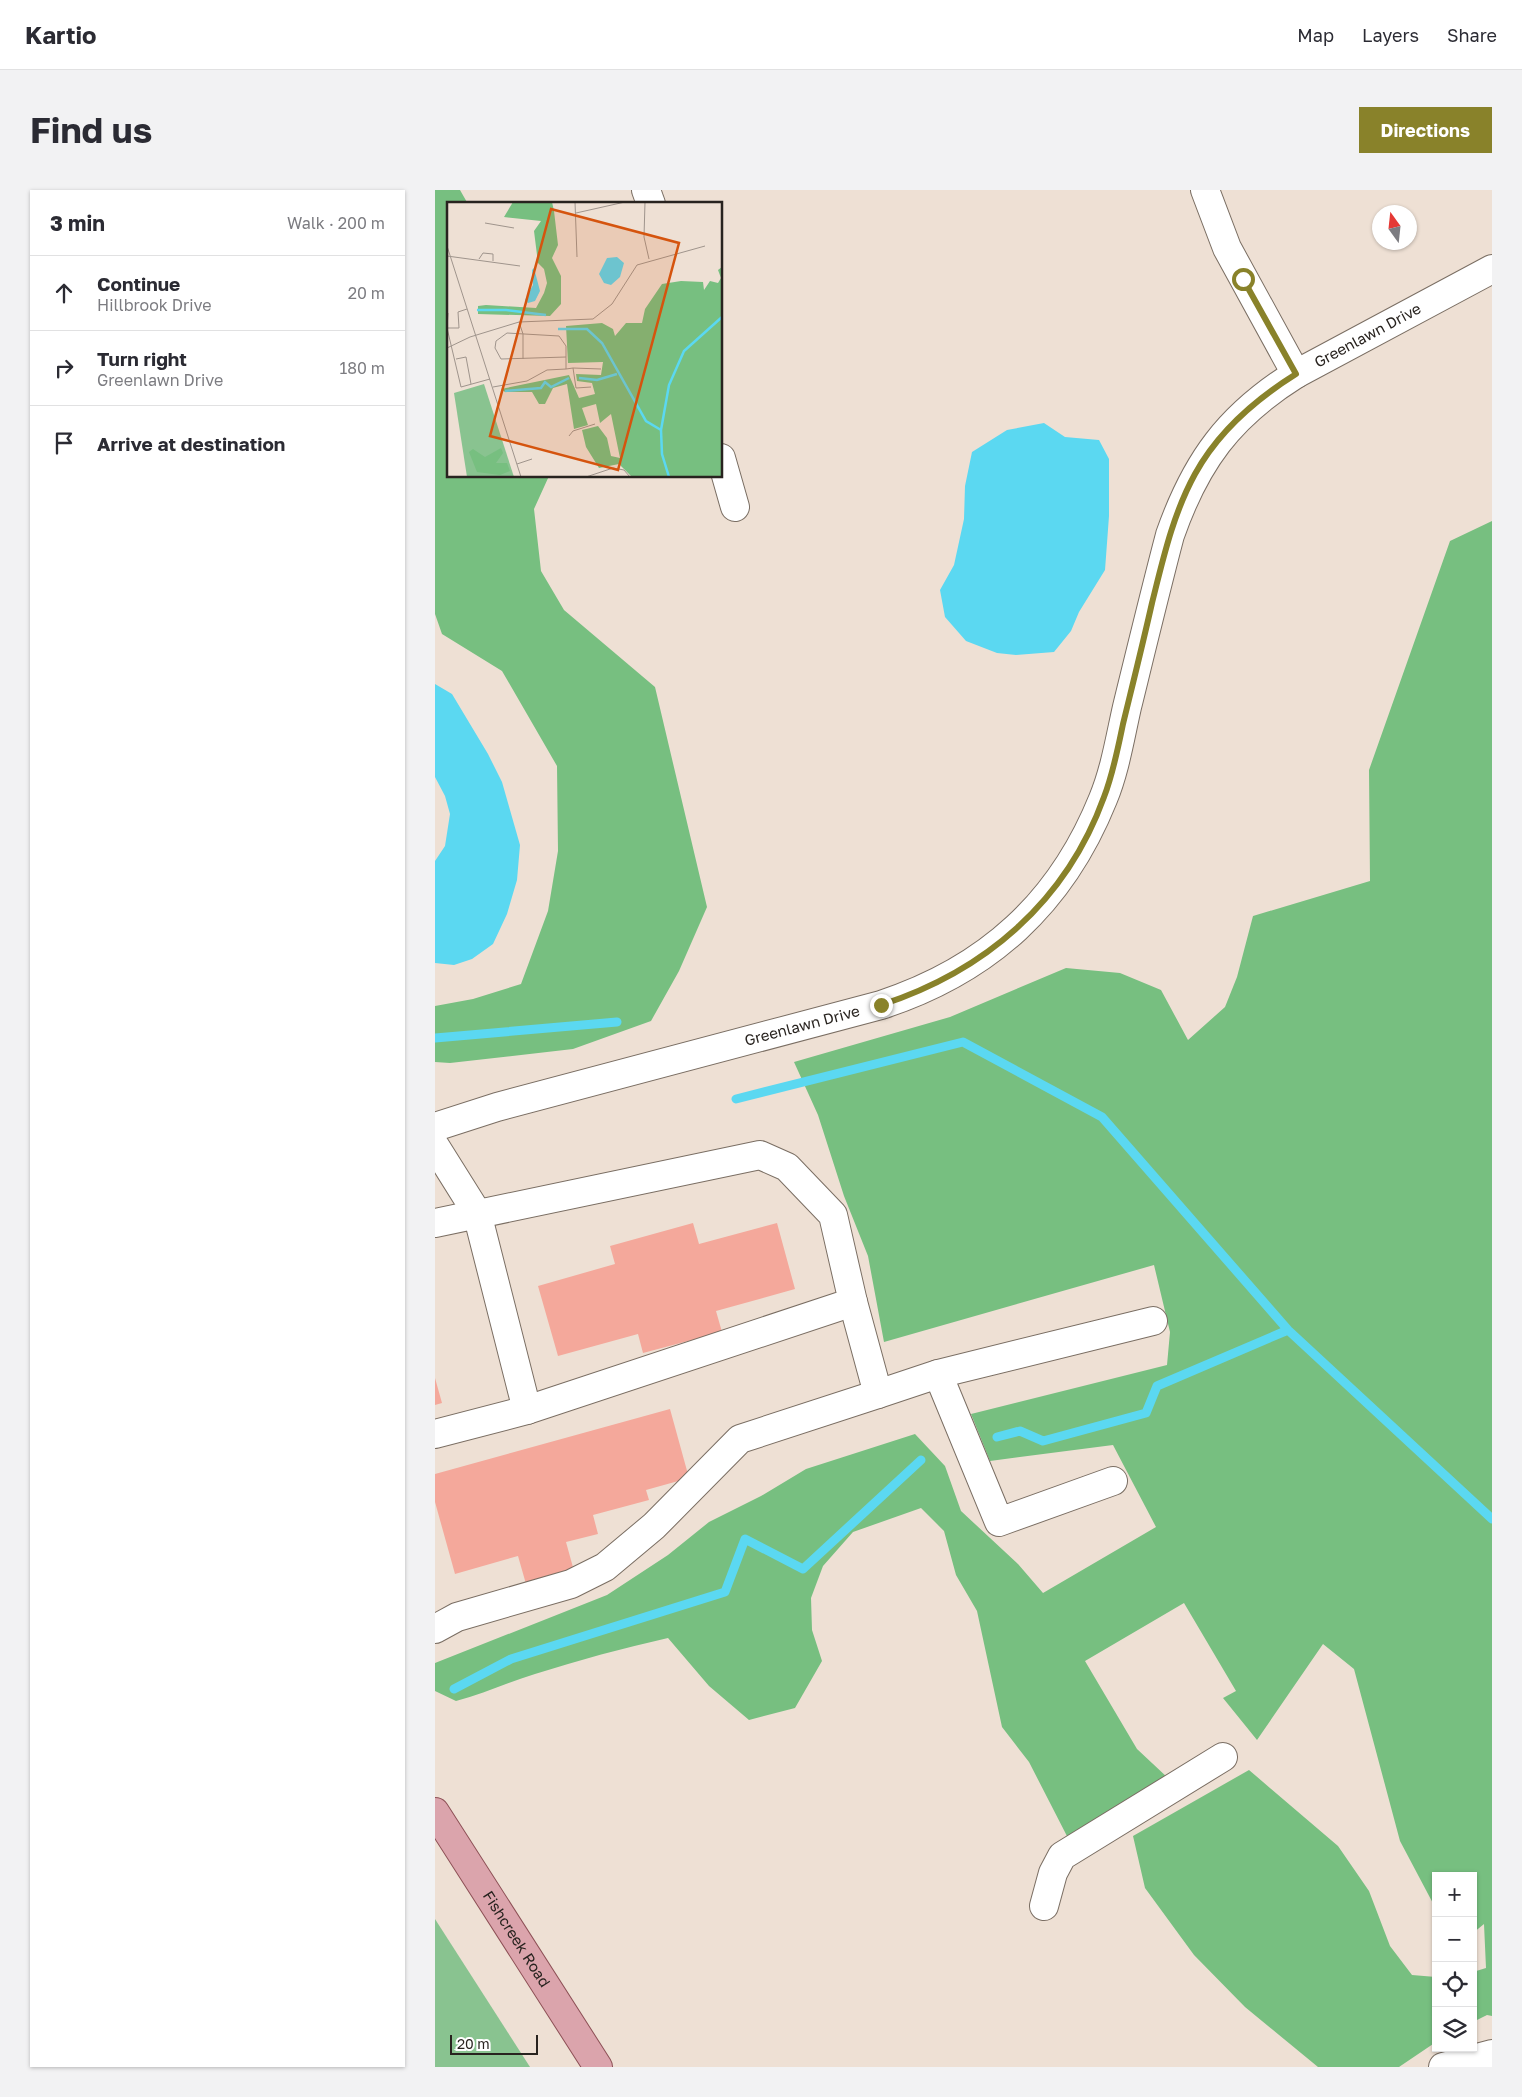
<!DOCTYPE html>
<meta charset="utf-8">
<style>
:root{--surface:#fff;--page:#f2f2f3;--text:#2b2b33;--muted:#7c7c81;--line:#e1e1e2;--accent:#89822a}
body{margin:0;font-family:"Golos Text",sans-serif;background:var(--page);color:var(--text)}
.controls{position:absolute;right:15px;bottom:15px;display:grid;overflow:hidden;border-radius:0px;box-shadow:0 1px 4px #0004}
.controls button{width:45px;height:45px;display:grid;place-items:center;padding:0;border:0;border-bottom:1px solid var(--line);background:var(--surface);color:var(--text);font:25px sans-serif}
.compass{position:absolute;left:937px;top:15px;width:45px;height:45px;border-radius:50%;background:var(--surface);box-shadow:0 1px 4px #0004;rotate:345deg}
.scale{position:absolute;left:15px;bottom:12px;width:88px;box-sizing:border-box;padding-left:5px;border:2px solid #28231f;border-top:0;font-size:14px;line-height:18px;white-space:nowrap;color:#28231f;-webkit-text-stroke:4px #fff;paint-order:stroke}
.stop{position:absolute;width:15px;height:15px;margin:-11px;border:4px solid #89822a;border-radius:50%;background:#fff}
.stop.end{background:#89822a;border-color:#fff;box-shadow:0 1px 5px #0008}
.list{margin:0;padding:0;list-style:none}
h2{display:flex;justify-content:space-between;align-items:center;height:65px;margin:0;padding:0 20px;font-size:21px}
h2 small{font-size:16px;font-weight:400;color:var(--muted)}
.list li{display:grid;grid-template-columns:32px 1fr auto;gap:15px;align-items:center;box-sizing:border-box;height:75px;padding:0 20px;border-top:1px solid var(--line)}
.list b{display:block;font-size:19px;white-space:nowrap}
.list p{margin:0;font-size:16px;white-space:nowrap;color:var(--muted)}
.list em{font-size:16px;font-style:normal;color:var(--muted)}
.icon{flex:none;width:28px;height:28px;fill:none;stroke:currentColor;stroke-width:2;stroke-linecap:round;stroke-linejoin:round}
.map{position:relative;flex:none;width:1057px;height:1877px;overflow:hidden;border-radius:0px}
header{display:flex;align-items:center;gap:30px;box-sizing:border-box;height:70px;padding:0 25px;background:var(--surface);border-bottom:1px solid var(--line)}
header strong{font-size:24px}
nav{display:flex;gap:28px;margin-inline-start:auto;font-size:18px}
.intro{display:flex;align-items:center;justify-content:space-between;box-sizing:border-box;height:120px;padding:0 30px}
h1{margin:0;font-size:35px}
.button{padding:12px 22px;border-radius:0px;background:var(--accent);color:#fff;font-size:18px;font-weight:700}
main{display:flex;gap:30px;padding:0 30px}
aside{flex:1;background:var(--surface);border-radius:0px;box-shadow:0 1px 4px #0004}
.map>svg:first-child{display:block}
.green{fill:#89c390}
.forest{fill:#77bf80}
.water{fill:#5bd8f1}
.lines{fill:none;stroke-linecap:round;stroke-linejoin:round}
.stream{stroke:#5bd8f1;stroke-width:9}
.building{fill:#f4a89b}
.minor-casing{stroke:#7a6e63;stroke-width:30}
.major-casing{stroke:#8d5056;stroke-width:30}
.minor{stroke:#fff;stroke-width:28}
.major{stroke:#dba4ac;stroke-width:28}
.route{stroke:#89822a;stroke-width:6}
.labels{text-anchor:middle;stroke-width:5;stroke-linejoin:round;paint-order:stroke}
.street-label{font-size:15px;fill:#28231f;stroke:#fff}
.inset-river{fill:none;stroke:#5bd8f1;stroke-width:2.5}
.inset-road{fill:none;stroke:#9f948c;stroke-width:1}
.view{fill:#d5540e;fill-opacity:0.15;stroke:#d5540e;stroke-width:2.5}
.inset-edge{fill:none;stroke:#28231f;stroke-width:2.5}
</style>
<header>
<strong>Kartio</strong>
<nav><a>Map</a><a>Layers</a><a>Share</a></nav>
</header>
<div class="intro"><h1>Find us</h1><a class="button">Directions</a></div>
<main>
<aside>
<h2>3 min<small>Walk · 200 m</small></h2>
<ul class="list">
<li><svg class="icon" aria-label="ahead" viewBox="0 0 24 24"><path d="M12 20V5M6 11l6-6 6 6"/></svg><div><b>Continue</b><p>Hillbrook Drive</p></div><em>20 m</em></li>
<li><svg class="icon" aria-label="right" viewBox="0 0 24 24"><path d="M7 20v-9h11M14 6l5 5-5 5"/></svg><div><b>Turn right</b><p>Greenlawn Drive</p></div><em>180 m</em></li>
<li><svg class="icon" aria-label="arrive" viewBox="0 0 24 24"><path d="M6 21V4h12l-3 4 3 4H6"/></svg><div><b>Arrive at destination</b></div></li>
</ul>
</aside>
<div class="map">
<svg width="1057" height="1877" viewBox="0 0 1057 1877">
<rect width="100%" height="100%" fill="#eee0d4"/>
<path class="green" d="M 0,1729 L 95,1877 L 0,1877 Z"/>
<path class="forest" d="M 0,0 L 25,0 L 33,14 L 14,14 L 14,286 L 114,286 L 99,319 L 106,381 L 129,420 L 220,497 L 272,717 L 244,781 L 216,831 L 138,859 L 15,873 L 0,872 L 0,816 L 38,809 L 86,794 L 113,721 L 123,661 L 122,576 L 67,481 L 7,444 L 0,424 Z
M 1057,331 L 1057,1826 L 1052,1825 L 1038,1832 L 1038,1782 L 1051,1778 L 1049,1734 L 1038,1743 L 1038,1686 L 1001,1686 L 1001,1719 L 965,1651 L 919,1479 L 888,1454 L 822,1550 L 788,1508 L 801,1501 L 749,1413 L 650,1471 L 702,1559 L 733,1588 L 634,1650 L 594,1572 L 567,1537 L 542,1421 L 521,1385 L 509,1341 L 486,1318 L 418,1342 L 388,1376 L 376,1408 L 377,1440 L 387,1471 L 360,1518 L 314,1530 L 274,1496 L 233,1448 C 188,1458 144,1470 100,1484 C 73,1492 48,1504 21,1511 L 0,1501 L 0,1473 L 172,1405 L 233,1365 L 274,1332 L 326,1306 L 371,1279 L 480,1244 L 510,1276 L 526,1321 L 583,1374 L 608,1403 L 721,1337 L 678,1255 L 555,1271 L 536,1224 L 732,1175 L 735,1142 L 719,1075 L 449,1152 L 433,1066 L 409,1006 L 383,925 L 359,872 L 515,827 L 631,778 L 685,783 L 726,800 L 753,850 L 790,817 L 802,787 L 818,726 L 935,691 L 934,580 L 1015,351 Z
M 814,1580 L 903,1656 L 934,1701 L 955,1756 L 977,1785 L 1001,1787 L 1001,1852 L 964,1877 L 883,1877 L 810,1817 L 759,1765 L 710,1698 L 698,1646 Z"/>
<path class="water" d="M 609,233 L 630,247 L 664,250 L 674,269 L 674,326 L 670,380 L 644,422 L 636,441 L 619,462 L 581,465 L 562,463 L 531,451 L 510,427 L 505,400 L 519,375 L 529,329 L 530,296 L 537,262 L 572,240 Z
M 0,494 L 17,504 L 53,564 L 67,592 L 85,655 L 82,690 L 72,724 L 58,754 L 37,769 L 19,775 L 0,773 L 0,671 L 10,656 L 15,624 L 10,606 L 0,587 Z"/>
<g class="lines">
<path class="stream" d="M 0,848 L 182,832
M 301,909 L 528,852 L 667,927 L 853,1140 L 1057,1329
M 562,1247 L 585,1241 L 608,1251 L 711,1223 L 722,1196 L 853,1140
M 19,1499 L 76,1469 L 290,1402 L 310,1349 L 368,1379 L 486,1270"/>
</g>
<path class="building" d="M 258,1033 L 264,1054 L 342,1033 L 360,1099 L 281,1121 L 287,1142 L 208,1163 L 203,1144 L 123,1166 L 103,1096 L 180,1074 L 175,1056 Z
M 0,1188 L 7,1213 L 0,1215 Z
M 235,1219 L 254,1288 L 211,1300 L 214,1310 L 158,1325 L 163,1344 L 131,1352 L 139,1381 L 91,1394 L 83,1366 L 20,1384 L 0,1312 L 0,1284 Z"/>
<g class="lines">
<g class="minor-casing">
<g id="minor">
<path d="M 211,0 L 216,14"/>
<path d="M 770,0 L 792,58 L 861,184"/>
<path d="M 286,268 L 300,317"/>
<path id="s1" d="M 0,937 L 62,917 L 446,815 C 553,780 626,713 668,609 C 680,580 685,548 692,517 C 706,460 720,402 735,345 C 761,271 794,226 861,184 L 1057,79"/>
<path d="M 0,956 L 42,1023 L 92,1220"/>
<path d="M 0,1033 L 325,965 L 352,977 L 398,1025 L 418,1112 L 92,1220 L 0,1244"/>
<path d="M 418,1112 L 443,1204 L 503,1184 L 564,1332 L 678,1291"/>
<path d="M 503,1184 L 718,1131"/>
<path d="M 0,1439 L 22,1427 L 136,1394 L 170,1377 L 219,1336 L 305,1249 L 443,1204"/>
<path d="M 609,1716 L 618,1683 L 627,1666 L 788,1567"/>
<path d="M 1008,1877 L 1057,1864"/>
</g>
</g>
<g class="major-casing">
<g id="major">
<path id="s2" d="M 0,1622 L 163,1877"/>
</g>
</g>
<use href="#minor" class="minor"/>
<use href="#major" class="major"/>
</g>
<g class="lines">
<path class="route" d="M 446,815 C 550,781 631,712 669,607 C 678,584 683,558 688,534 C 698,493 708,453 717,413 C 728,369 738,324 760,284 C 783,242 821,209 861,184 L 808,89"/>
</g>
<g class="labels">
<g class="street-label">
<text dy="5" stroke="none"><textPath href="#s1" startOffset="1339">Greenlawn Drive</textPath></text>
<text dy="5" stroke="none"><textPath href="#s1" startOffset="381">Greenlawn Drive</textPath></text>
<text dy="5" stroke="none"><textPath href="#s2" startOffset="151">Fishcreek Road</textPath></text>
</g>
</g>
<g transform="translate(12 12)">
<rect width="275" height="275" fill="#eee0d4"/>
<path d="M 37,182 L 67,275 L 20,275 L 7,191 Z" fill="#89c390"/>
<path d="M 66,0 L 105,0 L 107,9 L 111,43 L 105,56 L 114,74 L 114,102 L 103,114 L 31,112 L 31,104 L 39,103 L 89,106 L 97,91 L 100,81 L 97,67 L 91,61 L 87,29 L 94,19 L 57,15 ZM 275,65 L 275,275 L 185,275 L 172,262 L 152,266 L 139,245 L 135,228 L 151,224 L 160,236 L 164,254 L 173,256 L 164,212 L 153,221 L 149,202 L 135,206 L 141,223 L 127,227 L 120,182 L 106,186 L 98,202 L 92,202 L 85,190 L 58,190 L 54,187 L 122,173 L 132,196 L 148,192 L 145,181 L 130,179 L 129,172 L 154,173 L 156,160 L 121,161 L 119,124 L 155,121 L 166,127 L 168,134 L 179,121 L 195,121 L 198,107 L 215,82 L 234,79 L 256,80 L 257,88 L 263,79 L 271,81 L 274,76 L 271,68 ZM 54,246 L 56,251 L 49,261 L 60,261 L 63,269 L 53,273 L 30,270 L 22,250 L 26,247 L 38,255 Z" fill="#77bf80"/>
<path d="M 170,55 L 177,61 L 173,75 L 164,83 L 157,81 L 152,72 L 160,56 ZM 87,66 L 93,89 L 88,99 L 81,101 L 78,98 L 86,83 L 85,68 Z" fill="#5bd8f1"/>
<path class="inset-river" d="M 30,108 L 59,108 L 99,113M 111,127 L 140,127 L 155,141 L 199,219 L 214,228M 132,176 L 150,178 L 170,172M 58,189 L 94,186 L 98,180 L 104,185 L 122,176M 222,275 L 215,252 L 214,228 L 222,183 L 237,149 L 275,115"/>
<path class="inset-road" d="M 128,0 L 130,55M 198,0 L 197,35 L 202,57M 129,11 L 178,0M 38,21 L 67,26M 0,44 L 74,275M 0,54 L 73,64M 32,57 L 36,51 L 46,52 L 46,59M 1,111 L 0,126 L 12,126 L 11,110 L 20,107M 72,120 L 76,132 L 76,157M 0,126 L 14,185 L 43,177M 60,131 L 112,134 L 119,144 L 119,155 L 54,157 L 48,146 L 49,139 ZM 0,146 L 23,135 L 72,120 L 146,117 L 165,102 L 190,63 L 258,44M 119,155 L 119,167 L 126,166 L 129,186 L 144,185M 9,157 L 19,155 L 24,182M 126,166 L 154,167M 46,185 L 80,179 L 100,168 L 119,167M 122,234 L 126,229 L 148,222M 70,262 L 85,257M 139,275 L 166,266 L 177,268 L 183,275"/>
<path class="view" d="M 104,7 L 232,41 L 171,268 L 43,234 Z"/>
<rect width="275" height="275" class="inset-edge"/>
</g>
</svg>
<div class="controls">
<button>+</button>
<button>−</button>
<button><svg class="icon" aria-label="locate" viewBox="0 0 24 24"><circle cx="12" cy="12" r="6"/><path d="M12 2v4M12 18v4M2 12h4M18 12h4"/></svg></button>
<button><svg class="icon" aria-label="layers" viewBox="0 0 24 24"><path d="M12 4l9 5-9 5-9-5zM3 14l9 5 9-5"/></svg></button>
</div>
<svg class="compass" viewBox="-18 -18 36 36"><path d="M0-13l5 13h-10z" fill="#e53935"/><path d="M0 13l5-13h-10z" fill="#7c7c81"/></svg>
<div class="scale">20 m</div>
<div class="stop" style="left:808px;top:89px"></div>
<div class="stop end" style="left:446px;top:815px"></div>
</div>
</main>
